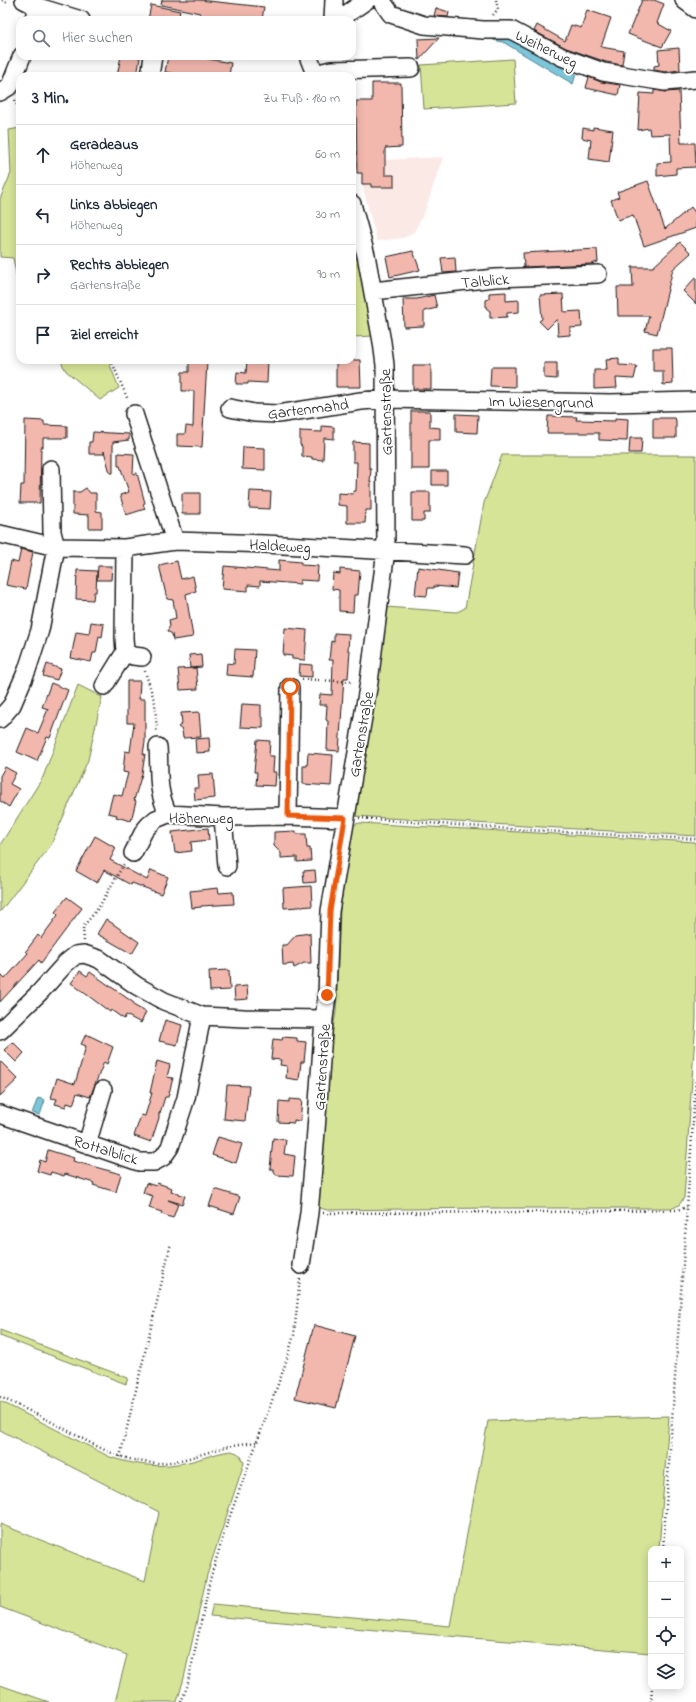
<!DOCTYPE html>
<html lang="de">
<meta charset="utf-8">
<style>
:root{--surface:#fff;--page:#f2f2f3;--text:#1f2937;--muted:#747a83;--line:#e0e1e3}
body{margin:0;font-family:"Indie Flower",sans-serif;background:var(--page);color:var(--text)}
.controls{position:absolute;right:12px;bottom:12px;display:grid;overflow:hidden;border-radius:8px;box-shadow:0 2px 10px #0003}
.controls button{width:36px;height:36px;display:grid;place-items:center;padding:0;border:0;border-bottom:1px solid var(--line);background:var(--surface);color:var(--text);font:20px sans-serif}
.stop{position:absolute;width:12px;height:12px;margin:-9px;border:3px solid #ea580c;border-radius:50%;background:#fff}
.stop.end{background:#ea580c;border-color:#fff;box-shadow:0 1px 4px #0008}
.list{margin:0;padding:0;list-style:none}
h2{display:flex;justify-content:space-between;align-items:center;height:52px;margin:0;padding:0 16px;font-size:17px}
h2 small{font-size:13px;font-weight:400;color:var(--muted)}
.list li{display:grid;grid-template-columns:26px 1fr auto;gap:12px;align-items:center;box-sizing:border-box;height:60px;padding:0 16px;border-top:1px solid var(--line)}
.list b{display:block;font-size:15px;white-space:nowrap}
.list p{margin:0;font-size:13px;white-space:nowrap;color:var(--muted)}
.list em{font-size:13px;font-style:normal;color:var(--muted)}
.icon{flex:none;width:22px;height:22px;fill:none;stroke:currentColor;stroke-width:2;stroke-linecap:round;stroke-linejoin:round}
.map{position:relative;flex:none;width:696px;height:1702px;overflow:hidden}
.search{position:absolute;background:var(--surface);box-shadow:0 2px 10px #0003;left:16px;top:16px;width:340px;height:44px;display:flex;align-items:center;gap:10px;box-sizing:border-box;padding:0 14px;border-radius:12px;color:var(--muted);font-size:15px}
.panel{position:absolute;background:var(--surface);box-shadow:0 2px 10px #0003;left:16px;top:72px;width:340px;height:292px;border-radius:12px}
.map>svg:first-child{display:block}
.built{fill:#fbe9e6}
.green{fill:#d6e497;stroke:#79805a}
.water{fill:#7bc6da;stroke:#55828e}
.building{fill:#f2b7ad;stroke:#1c1c1c}
.lines{fill:none;stroke-linecap:round;stroke-linejoin:round}
.minor-casing{stroke:#1c1c1c;stroke-width:20}
.path{stroke:#1c1c1c;stroke-width:2.5;stroke-dasharray:1 3;stroke-linecap:butt}
.minor{stroke:#fff;stroke-width:17}
.route{stroke:#ea580c;stroke-width:5}
.labels{text-anchor:middle;stroke-width:4;stroke-linejoin:round;paint-order:stroke}
.street-label{font-size:16px;fill:#1c1c1c;stroke:#fff}
</style>
<div class="map">
<svg width="696" height="1702" viewBox="0 0 696 1702">
<rect width="100%" height="100%" fill="#fff"/>
<filter id="ink" filterUnits="userSpaceOnUse"><feTurbulence type="fractalNoise" baseFrequency=".025" numOctaves="2"/><feDisplacementMap in="SourceGraphic" scale="8" xChannelSelector="R" yChannelSelector="G"/><feConvolveMatrix kernelMatrix="1 2 1 2 8 2 1 2 1" color-interpolation-filters="sRGB"/></filter>
<g filter="url(#ink)">
<path class="built" d="M 357,155 L 383,160 L 443,157 L 425,211 L 414,232 L 404,238 L 377,241 L 362,184 L 362,173 L 357,173 Z"/>
<path class="green" d="M 513,59 L 516,103 L 424,109 L 421,65 Z
M 20,128 L 20,286 L 17,279 L 13,258 L 0,257 L 0,199 L 11,173 L 9,130 Z
M 359,258 L 375,336 L 352,337 L 352,260 Z
M 60,360 L 108,360 L 119,388 L 100,400 L 66,371 Z
M 502,455 L 696,455 L 696,836 L 354,816 L 385,607 L 457,612 L 465,608 L 484,503 Z
M 78,685 L 102,697 L 88,760 L 51,845 L 0,912 L 0,845 L 43,777 Z
M 360,823 L 695,842 L 696,853 L 696,1020 L 684,1198 L 679,1205 L 673,1208 L 489,1208 L 327,1210 L 317,1207 L 332,1033 L 336,1012 L 340,910 L 352,825 Z
M 0,1330 L 128,1378 L 126,1384 L 0,1336 Z
M 0,1401 L 110,1457 C 131,1464 155,1468 177,1464 C 196,1462 213,1453 231,1451 C 239,1453 241,1455 244,1463 L 207,1575 L 184,1678 L 177,1702 L 115,1702 L 127,1655 L 0,1607 L 0,1524 L 145,1581 L 159,1512 L 0,1430 Z
M 669,1416 L 659,1549 L 651,1549 L 651,1653 L 210,1616 L 213,1604 L 450,1626 L 488,1421 Z
M 0,1685 L 49,1702 L 0,1702 Z"/>
<path class="water" d="M 494,35 L 509,36 L 576,74 L 573,84 L 503,42 L 493,40 Z
M 38,1098 L 45,1100 L 40,1115 L 32,1113 Z"/>
<path class="building" d="M 162,0 L 199,0 L 264,7 L 262,20 L 199,20 L 200,13 L 161,5 Z
M 642,0 L 654,0 L 664,4 L 657,23 L 671,31 L 662,47 L 628,34 Z
M 151,5 L 180,11 L 178,20 L 148,20 Z
M 436,8 L 449,12 L 448,17 L 434,16 Z
M 587,10 L 611,18 L 601,47 L 624,51 L 622,65 L 606,62 L 566,48 L 534,31 L 537,25 L 565,41 L 571,25 L 581,28 Z
M 439,38 L 419,60 L 418,39 Z
M 679,48 L 680,70 L 665,72 L 654,70 L 654,66 L 659,65 L 658,50 Z
M 121,56 L 138,56 L 137,57 L 140,58 L 137,76 L 117,76 Z
M 168,56 L 191,56 L 231,63 L 229,76 L 192,76 L 165,72 Z
M 589,77 L 601,82 L 620,85 L 618,95 L 586,88 Z
M 372,83 L 401,83 L 402,147 L 385,148 L 385,175 L 394,175 L 394,187 L 371,187 L 371,184 L 362,184 L 362,173 L 357,173 L 356,101 L 372,101 Z
M 654,90 L 666,92 L 679,91 L 681,143 L 695,143 L 696,167 L 676,168 L 676,174 L 657,176 L 657,163 L 671,162 L 670,134 L 650,135 L 649,128 L 638,130 L 640,93 L 654,94 Z
M 593,127 L 613,130 L 609,162 L 589,159 L 591,140 L 582,138 L 583,128 L 593,130 Z
M 648,181 L 665,229 L 691,207 L 696,214 L 696,228 L 644,246 L 633,215 L 618,220 L 611,200 L 619,197 L 617,192 Z
M 680,242 L 691,253 L 673,269 L 657,334 L 645,331 L 649,316 L 618,316 L 617,287 L 633,287 L 632,267 L 653,267 Z
M 597,249 L 598,262 L 591,264 L 524,267 L 523,253 Z
M 413,251 L 420,270 L 390,277 L 386,257 Z
M 455,257 L 456,272 L 443,273 L 441,258 Z
M 696,277 L 696,304 L 683,291 Z
M 506,292 L 506,301 L 519,300 L 519,312 L 507,313 L 507,317 L 490,318 L 490,311 L 486,308 L 486,300 L 489,299 L 489,293 Z
M 563,294 L 564,312 L 581,311 L 582,327 L 570,328 L 570,335 L 558,336 L 557,319 L 547,329 L 539,321 L 542,319 L 540,295 Z
M 434,295 L 437,308 L 424,311 L 424,326 L 404,327 L 403,299 L 417,299 Z
M 653,348 L 672,348 L 673,384 L 663,385 L 663,371 L 653,371 Z
M 619,358 L 619,365 L 637,366 L 634,379 L 616,378 L 617,388 L 594,389 L 594,370 L 607,370 L 606,359 Z
M 247,360 L 268,360 L 267,383 L 248,382 L 248,384 L 236,384 L 237,372 L 246,373 Z
M 336,360 L 360,360 L 361,387 L 336,387 Z
M 189,361 L 207,362 L 202,447 L 177,446 L 177,434 L 185,434 L 186,426 L 193,427 L 194,391 L 182,391 L 182,372 L 189,372 Z
M 544,363 L 557,363 L 557,379 L 544,378 Z
M 413,365 L 431,365 L 431,389 L 413,389 Z
M 491,367 L 515,367 L 515,387 L 490,386 Z
M 411,411 L 430,411 L 430,427 L 440,428 L 440,440 L 429,440 L 429,469 L 411,469 Z
M 456,414 L 478,415 L 477,433 L 456,432 Z
M 548,416 L 577,417 L 576,420 L 615,421 L 615,418 L 628,419 L 627,441 L 599,440 L 599,433 L 547,433 Z
M 653,418 L 674,418 L 676,420 L 676,438 L 653,438 Z
M 25,420 L 44,421 L 44,425 L 67,426 L 67,438 L 43,438 L 43,447 L 41,447 L 40,503 L 20,503 L 21,485 L 24,485 Z
M 322,426 L 334,427 L 334,439 L 324,438 L 323,460 L 312,459 L 312,457 L 302,456 L 302,446 L 300,445 L 300,431 L 322,432 Z
M 93,432 L 129,434 L 129,440 L 113,442 L 113,473 L 110,473 L 104,451 L 104,454 L 89,454 L 89,442 L 92,442 Z
M 630,438 L 642,438 L 641,453 L 629,453 Z
M 353,442 L 369,443 L 369,468 L 371,468 L 370,482 L 371,482 L 371,510 L 366,510 L 365,523 L 347,523 L 347,506 L 338,505 L 338,493 L 353,494 L 354,491 L 356,491 L 357,462 L 353,462 Z
M 243,447 L 265,448 L 265,470 L 242,469 Z
M 118,453 L 134,454 L 133,474 L 137,473 L 145,503 L 143,504 L 145,509 L 126,515 L 120,495 L 129,492 L 120,466 L 118,466 Z
M 432,471 L 447,471 L 447,485 L 432,485 Z
M 86,488 L 90,493 L 96,493 L 96,511 L 102,512 L 102,528 L 89,528 L 89,515 L 73,514 L 73,492 L 80,492 Z
M 250,491 L 271,492 L 270,509 L 249,508 Z
M 412,492 L 430,492 L 430,513 L 424,513 L 424,521 L 412,521 Z
M 182,493 L 200,493 L 200,514 L 182,514 Z
M 21,549 L 33,552 L 26,589 L 6,585 L 11,561 L 18,563 Z
M 279,560 L 301,562 L 301,565 L 318,566 L 317,581 L 300,580 L 300,584 L 260,581 L 260,586 L 248,585 L 248,591 L 222,589 L 224,566 L 279,571 Z
M 177,561 L 181,579 L 193,576 L 196,591 L 186,594 L 193,637 L 173,640 L 172,634 L 167,631 L 170,626 L 169,620 L 176,618 L 173,600 L 167,599 L 159,565 Z
M 98,566 L 112,566 L 111,580 L 97,580 Z
M 418,567 L 458,573 L 456,588 L 434,586 L 434,588 L 428,588 L 427,596 L 415,595 Z
M 340,569 L 360,571 L 358,595 L 354,595 L 353,612 L 339,611 L 339,590 L 332,589 L 333,573 L 340,574 Z
M 77,570 L 97,571 L 96,592 L 94,592 L 93,600 L 76,599 Z
M 91,622 L 104,624 L 102,637 L 99,636 L 96,653 L 93,653 L 91,662 L 71,658 L 76,632 L 89,634 Z
M 285,628 L 307,630 L 305,660 L 292,659 L 292,656 L 283,655 Z
M 334,633 L 349,634 L 348,651 L 350,651 L 348,678 L 344,678 L 339,751 L 327,750 L 328,721 L 326,720 L 327,705 L 319,705 L 320,694 L 332,695 L 333,660 L 329,660 L 331,641 L 334,642 Z
M 235,649 L 255,650 L 253,677 L 226,675 L 227,663 L 234,664 Z
M 201,654 L 202,667 L 190,668 L 189,655 Z
M 47,664 L 61,669 L 57,680 L 43,676 Z
M 300,664 L 312,665 L 312,677 L 299,676 Z
M 196,668 L 198,689 L 180,690 L 178,669 Z
M 127,681 L 140,681 L 139,699 L 145,699 L 145,742 L 143,754 L 145,754 L 142,774 L 134,800 L 136,801 L 131,821 L 116,817 L 117,815 L 108,813 L 113,794 L 122,796 L 128,773 L 123,772 L 125,751 L 130,752 L 134,723 L 127,723 Z
M 51,683 L 68,690 L 50,738 L 47,737 L 37,761 L 17,752 L 27,728 L 38,733 L 48,709 L 42,707 Z
M 242,704 L 261,705 L 261,717 L 263,717 L 263,728 L 240,727 Z
M 199,712 L 201,737 L 183,738 L 182,730 L 178,727 L 182,724 L 181,713 Z
M 209,738 L 210,752 L 196,753 L 195,739 Z
M 257,740 L 270,741 L 269,756 L 274,756 L 273,772 L 276,772 L 275,786 L 256,785 L 257,772 L 254,772 Z
M 308,753 L 333,755 L 331,786 L 303,784 L 303,766 L 307,766 Z
M 5,767 L 16,773 L 10,784 L 19,789 L 9,807 L 0,801 L 0,776 Z
M 213,774 L 215,798 L 195,800 L 194,788 L 199,788 L 198,775 Z
M 208,828 L 209,840 L 191,842 L 192,851 L 175,853 L 172,832 Z
M 296,831 L 297,834 L 306,834 L 307,848 L 310,848 L 311,861 L 297,862 L 297,857 L 281,858 L 281,853 L 274,846 L 274,832 Z
M 95,836 L 116,848 L 110,860 L 147,880 L 151,870 L 168,877 L 161,894 L 132,883 L 131,885 L 104,870 L 97,883 L 76,871 Z
M 315,870 L 316,882 L 304,883 L 303,871 Z
M 311,886 L 312,906 L 284,908 L 283,888 Z
M 218,888 L 219,893 L 233,892 L 234,904 L 201,906 L 201,907 L 192,908 L 190,891 Z
M 67,897 L 82,908 L 41,963 L 39,960 L 0,1002 L 0,974 L 5,979 L 28,953 L 26,951 L 38,935 L 41,938 L 58,915 L 55,912 Z
M 106,919 L 139,942 L 132,954 L 97,934 Z
M 310,933 L 311,963 L 304,963 L 294,968 L 293,964 L 283,965 L 282,945 L 287,945 L 296,935 Z
M 229,970 L 230,990 L 210,991 L 209,971 Z
M 80,971 L 87,976 L 90,972 L 134,1003 L 133,1005 L 146,1012 L 141,1023 L 126,1015 L 124,1019 L 111,1010 L 110,1012 L 71,983 Z
M 247,986 L 248,999 L 235,1000 L 234,987 Z
M 165,1020 L 182,1025 L 177,1045 L 159,1041 Z
M 86,1034 L 113,1047 L 107,1064 L 104,1062 L 90,1097 L 77,1093 L 73,1105 L 67,1103 L 66,1107 L 55,1104 L 57,1099 L 51,1098 L 57,1078 L 75,1084 L 86,1046 L 81,1044 Z
M 283,1037 L 297,1038 L 297,1041 L 306,1042 L 304,1062 L 301,1062 L 299,1080 L 286,1078 L 287,1066 L 280,1065 L 281,1060 L 271,1059 L 273,1039 L 282,1040 Z
M 13,1042 L 24,1053 L 16,1062 L 4,1050 Z
M 0,1061 L 18,1079 L 0,1096 Z
M 157,1061 L 170,1065 L 167,1077 L 173,1078 L 168,1097 L 165,1097 L 160,1113 L 159,1113 L 159,1118 L 151,1142 L 134,1136 L 141,1115 L 145,1116 L 152,1093 L 150,1093 Z
M 227,1085 L 249,1086 L 245,1121 L 224,1119 Z
M 289,1099 L 302,1100 L 300,1121 L 294,1120 L 294,1123 L 278,1122 L 279,1101 L 289,1102 Z
M 218,1137 L 242,1144 L 236,1163 L 212,1155 Z
M 273,1138 L 286,1140 L 284,1154 L 295,1156 L 293,1176 L 276,1175 L 273,1169 L 270,1169 Z
M 48,1150 L 74,1158 L 73,1161 L 121,1174 L 116,1192 L 93,1185 L 94,1183 L 65,1174 L 64,1176 L 51,1172 L 50,1175 L 37,1171 L 40,1160 L 45,1162 Z
M 146,1183 L 156,1186 L 157,1183 L 172,1188 L 171,1191 L 185,1196 L 182,1204 L 168,1200 L 178,1204 L 173,1218 L 161,1214 L 162,1212 L 149,1208 L 153,1196 L 143,1193 Z
M 215,1189 L 240,1197 L 234,1214 L 209,1206 Z
M 314,1325 L 355,1336 L 336,1408 L 295,1398 Z"/>
<g class="lines">
<g class="minor-casing">
<path id="minor" d="M 24,0 L 38,7 L 81,20
M 381,0 L 391,14 L 424,25 L 483,30 L 511,30 L 562,57 L 603,72 L 665,82 L 696,79
M 684,0 L 696,9
M 33,20 L 38,7
M 333,20 L 334,0
M 338,20 L 367,0
M 308,56 L 316,76
M 315,74 L 331,70 L 411,68
M 150,76 L 153,56
M 0,92 L 10,86 L 22,56
M 373,291 L 495,278 L 598,274
M 230,408 L 254,413 L 278,414 L 361,401 L 386,399 L 610,403 L 696,401
M 134,414 L 175,541
M 0,534 L 56,547 L 125,548 L 175,541 L 265,544 L 465,555
M 125,548 L 124,638 L 125,652
M 125,652 L 133,656 L 142,657
M 104,686 L 125,652
M 0,719 L 12,705 L 27,670 L 40,630 L 56,547 L 52,532 L 51,469
M 158,747 C 160,774 156,788 168,814
M 288,816 L 290,687
M 223,817 L 227,866
M 133,853 L 144,831 L 149,825 L 156,819 L 168,814 L 223,817 L 288,816 L 345,818
M 0,1031 L 40,992 L 66,963 L 76,955 L 84,954 L 99,959 L 137,986 L 164,1001 L 202,1016 L 244,1018 L 324,1019
M 0,1114 L 139,1162 L 154,1162 L 163,1157 L 170,1147 L 186,1098 L 202,1016
M 87,1144 L 103,1090
M 301,1265 L 309,1213 L 315,1144 L 324,1019 L 327,995 L 330,911 L 369,682 L 386,550 L 385,365 L 382,342 L 366,255 L 352,204"/>
</g>
<path class="path" d="M 2,0 L 9,3
M 493,15 L 498,9 L 496,0
M 15,100 L 20,113
M 111,360 L 128,400
M 145,671 L 155,703 L 157,733
M 302,679 L 354,682
M 359,818 L 509,829 L 696,839
M 84,941 L 83,927 L 99,907 L 124,864
M 323,1213 L 544,1212 L 677,1210 L 687,1207
M 0,1397 C 22,1407 44,1418 65,1429 C 96,1446 125,1464 162,1463 C 185,1461 207,1452 229,1446 C 238,1444 248,1443 257,1442
M 120,1457 L 171,1243
M 663,1549 L 696,1079
M 181,1702 L 187,1687 L 211,1576 L 227,1524 L 284,1368 L 294,1335 L 300,1278
M 651,1702 L 652,1687"/>
<use href="#minor" class="minor"/>
</g>
</g>
<g class="lines" filter="url(#ink)">
<path class="route" d="M 290,687 L 288,816 L 345,818 L 330,911 L 327,995"/>
</g>
<g class="labels">
<g class="street-label">
<text transform="translate(547 48) rotate(26)" y="6">Weiherweg</text>
<text transform="translate(485 280) rotate(-5)" y="6">Talblick</text>
<text transform="translate(541 401) rotate(1)" y="6">Im Wiesengrund</text>
<text transform="translate(308 408) rotate(-7)" y="6">Gartenmahd</text>
<text transform="translate(385 412) rotate(-91)" y="6">Gartenstraße</text>
<text transform="translate(280 545) rotate(3)" y="6">Haldeweg</text>
<text transform="translate(360 734) rotate(-80)" y="6">Gartenstraße</text>
<text x="201" y="823">Höhenweg</text>
<text transform="translate(321 1067) rotate(-86)" y="6">Gartenstraße</text>
<text transform="translate(106 1149) rotate(17)" y="6">Rottalblick</text>
</g>
</g>
</svg>
<div class="controls">
<button>+</button>
<button>−</button>
<button><svg class="icon" aria-label="locate" viewBox="0 0 24 24"><circle cx="12" cy="12" r="6"/><path d="M12 2v4M12 18v4M2 12h4M18 12h4"/></svg></button>
<button><svg class="icon" aria-label="layers" viewBox="0 0 24 24"><path d="M12 4l9 5-9 5-9-5zM3 14l9 5 9-5"/></svg></button>
</div>
<div class="stop" style="left:290px;top:687px"></div>
<div class="stop end" style="left:327px;top:995px"></div>
<div class="search"><svg class="icon" aria-label="search" viewBox="0 0 24 24"><circle cx="10" cy="10" r="6"/><path d="M15 15l6 6"/></svg>Hier suchen</div>
<section class="panel">
<h2>3 Min.<small>Zu Fuß · 180 m</small></h2>
<ul class="list">
<li><svg class="icon" aria-label="ahead" viewBox="0 0 24 24"><path d="M12 20V5M6 11l6-6 6 6"/></svg><div><b>Geradeaus</b><p>Höhenweg</p></div><em>60 m</em></li>
<li><svg class="icon" aria-label="left" viewBox="0 0 24 24"><path d="M17 20v-9H6M10 6l-5 5 5 5"/></svg><div><b>Links abbiegen</b><p>Höhenweg</p></div><em>30 m</em></li>
<li><svg class="icon" aria-label="right" viewBox="0 0 24 24"><path d="M7 20v-9h11M14 6l5 5-5 5"/></svg><div><b>Rechts abbiegen</b><p>Gartenstraße</p></div><em>90 m</em></li>
<li><svg class="icon" aria-label="arrive" viewBox="0 0 24 24"><path d="M6 21V4h12l-3 4 3 4H6"/></svg><div><b>Ziel erreicht</b></div></li>
</ul>
</section>
</div>
